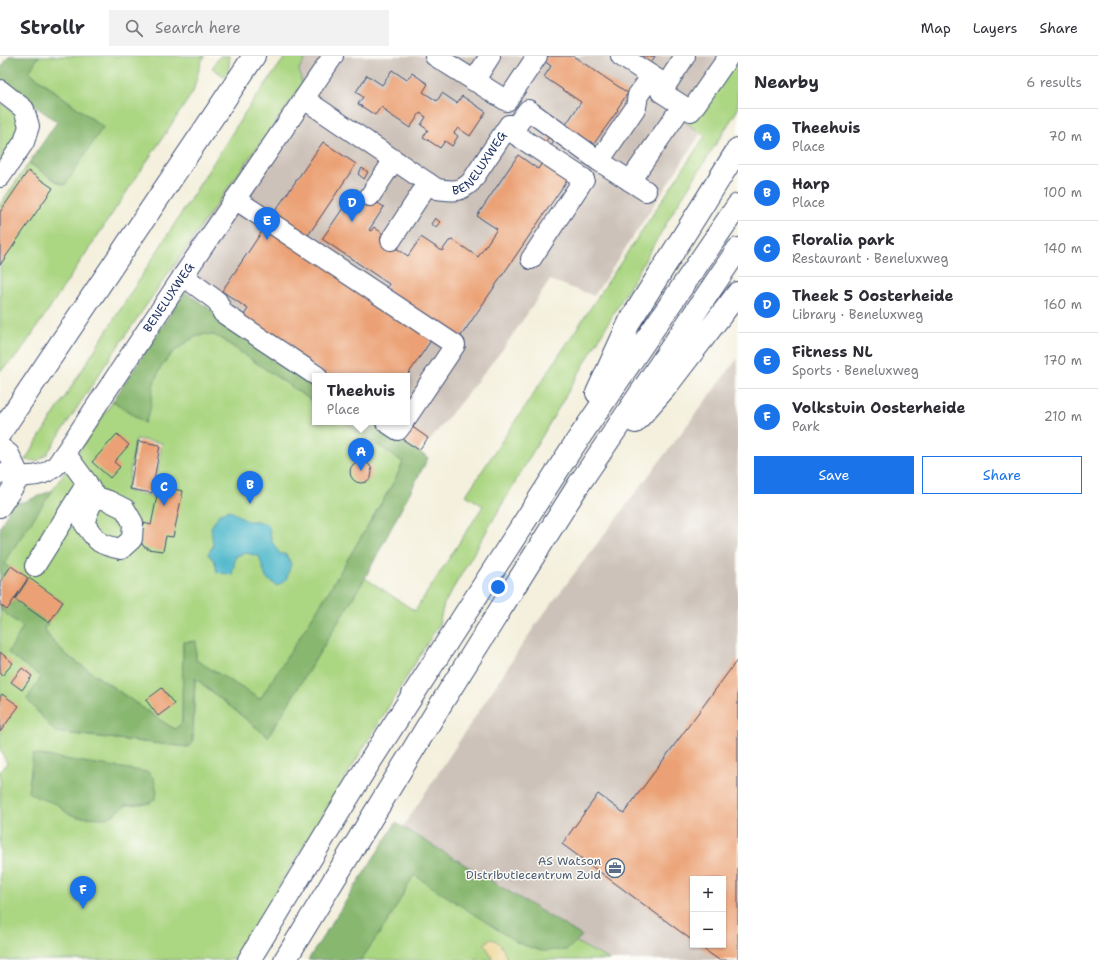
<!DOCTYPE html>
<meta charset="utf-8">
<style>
:root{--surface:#fff;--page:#f2f2f3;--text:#2b2b33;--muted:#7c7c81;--line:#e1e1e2;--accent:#1a73e8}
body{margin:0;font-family:"Shantell Sans",sans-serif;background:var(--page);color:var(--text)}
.controls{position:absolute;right:12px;bottom:12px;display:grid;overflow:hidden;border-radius:0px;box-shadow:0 1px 3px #0004}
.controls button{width:36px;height:36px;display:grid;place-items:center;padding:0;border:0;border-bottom:1px solid var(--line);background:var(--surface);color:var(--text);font:20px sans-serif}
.you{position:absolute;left:498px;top:531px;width:14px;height:14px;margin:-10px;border:3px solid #fff;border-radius:50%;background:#1a73e8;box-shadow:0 0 0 6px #1a73e833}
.badge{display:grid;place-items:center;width:26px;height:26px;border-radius:50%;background:var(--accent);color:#fff;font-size:13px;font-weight:700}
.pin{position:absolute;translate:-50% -33px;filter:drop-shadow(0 1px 2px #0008)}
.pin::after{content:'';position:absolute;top:21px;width:14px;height:12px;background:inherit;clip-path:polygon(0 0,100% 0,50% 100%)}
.popup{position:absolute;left:312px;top:317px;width:98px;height:52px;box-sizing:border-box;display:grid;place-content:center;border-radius:0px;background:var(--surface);filter:drop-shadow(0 1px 3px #0005);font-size:13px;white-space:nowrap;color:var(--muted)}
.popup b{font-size:15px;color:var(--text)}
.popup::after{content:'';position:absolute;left:50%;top:100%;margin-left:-8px;border:8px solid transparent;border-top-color:var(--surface)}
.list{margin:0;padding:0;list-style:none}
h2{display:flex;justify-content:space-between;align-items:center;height:52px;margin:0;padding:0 16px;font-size:17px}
h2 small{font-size:13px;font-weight:400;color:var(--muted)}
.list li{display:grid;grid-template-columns:26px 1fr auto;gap:12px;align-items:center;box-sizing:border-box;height:56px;padding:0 16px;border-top:1px solid var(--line)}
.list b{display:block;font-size:15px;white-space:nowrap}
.list p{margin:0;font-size:13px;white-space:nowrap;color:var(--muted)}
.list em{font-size:13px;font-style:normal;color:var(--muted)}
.actions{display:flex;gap:8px;padding:12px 16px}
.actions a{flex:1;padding:9px 0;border:1px solid var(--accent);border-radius:0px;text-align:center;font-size:14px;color:var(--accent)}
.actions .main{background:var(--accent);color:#fff}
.icon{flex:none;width:22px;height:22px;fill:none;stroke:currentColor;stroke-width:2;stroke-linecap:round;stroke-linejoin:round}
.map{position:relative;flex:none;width:738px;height:904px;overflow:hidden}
header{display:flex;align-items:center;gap:24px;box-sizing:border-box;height:56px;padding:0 20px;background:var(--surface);border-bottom:1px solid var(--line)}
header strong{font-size:19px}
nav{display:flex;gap:22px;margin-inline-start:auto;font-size:14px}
.search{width:280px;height:36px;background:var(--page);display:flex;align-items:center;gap:10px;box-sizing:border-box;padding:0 14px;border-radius:0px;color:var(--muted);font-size:15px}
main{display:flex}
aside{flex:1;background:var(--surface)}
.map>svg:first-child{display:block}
.industrial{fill:#cdc2b9;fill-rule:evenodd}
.green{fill:#abd682;stroke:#638270;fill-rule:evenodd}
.forest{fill:#88b770;stroke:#527367}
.sand{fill:#eeda9e;stroke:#84847e}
.water{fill:#4db7ca;stroke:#347394}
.building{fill:#eba175}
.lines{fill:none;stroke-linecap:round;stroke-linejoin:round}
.minor-casing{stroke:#3c4c71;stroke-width:22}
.major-casing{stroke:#3c4c71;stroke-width:24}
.highway-casing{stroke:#3c4c71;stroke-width:24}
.minor{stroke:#fff;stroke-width:20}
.major{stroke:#fff;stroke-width:22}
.highway{stroke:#fff;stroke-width:22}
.labels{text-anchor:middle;stroke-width:3;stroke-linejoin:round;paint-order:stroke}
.street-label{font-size:12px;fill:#1b2f5e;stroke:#fdfcf7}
.service-label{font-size:12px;fill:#4e5e75;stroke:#fdfcf7;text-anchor:end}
</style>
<header>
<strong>Strollr</strong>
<div class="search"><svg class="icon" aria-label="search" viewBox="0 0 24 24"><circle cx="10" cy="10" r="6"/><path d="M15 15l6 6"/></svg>Search here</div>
<nav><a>Map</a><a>Layers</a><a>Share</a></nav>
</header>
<main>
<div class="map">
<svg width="738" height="904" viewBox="0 0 738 904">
<rect width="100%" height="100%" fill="#fdfcf7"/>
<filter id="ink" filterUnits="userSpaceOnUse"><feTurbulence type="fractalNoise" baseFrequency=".025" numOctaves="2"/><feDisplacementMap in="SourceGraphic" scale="8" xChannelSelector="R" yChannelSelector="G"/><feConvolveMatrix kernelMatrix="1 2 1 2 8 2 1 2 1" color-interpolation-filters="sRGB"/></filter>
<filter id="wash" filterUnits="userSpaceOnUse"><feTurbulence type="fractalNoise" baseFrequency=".012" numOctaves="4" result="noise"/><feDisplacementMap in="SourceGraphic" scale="16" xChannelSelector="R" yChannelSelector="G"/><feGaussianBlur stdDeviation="0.9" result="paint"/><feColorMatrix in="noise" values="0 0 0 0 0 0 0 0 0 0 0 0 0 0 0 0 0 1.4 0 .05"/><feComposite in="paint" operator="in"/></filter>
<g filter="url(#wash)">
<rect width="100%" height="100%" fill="#f4f0dd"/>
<path class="industrial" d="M 307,0 L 738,0 L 738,21 L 594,240 L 550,224 L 503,293 L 428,387 L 396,366 L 407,366 L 407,320 L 328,320 L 162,209 Z
M 738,302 L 738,904 L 605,904 L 397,780 L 536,568 ZM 693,823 L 723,823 L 723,889 L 693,889 Z"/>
<path class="green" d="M 39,0 L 205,0 L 201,6 L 193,36 L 19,298 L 0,315 L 0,149 L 29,107 L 59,127 L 103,71 L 28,15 Z
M 220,0 L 230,0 L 228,18 L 224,20 L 212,12 Z
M 286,0 L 307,0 L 299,13 L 302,29 L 210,157 L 105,309 L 47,398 L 38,405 L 25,404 L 246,55 Z
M 726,0 L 738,0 L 738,53 L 676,151 L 444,548 L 439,568 L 234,904 L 0,904 L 0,715 L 7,707 L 1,695 L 0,696 L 0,553 L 23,571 L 41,621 L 55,676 L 188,691 L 193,687 L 195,622 L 268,681 L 365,522 L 415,555 L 483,450 L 466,439 L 705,80 L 684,65 ZM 150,747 L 126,749 L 113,759 L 67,757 L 57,748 Z
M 0,46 L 20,61 L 25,74 L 0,108 Z
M 202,278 L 214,279 L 223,284 L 315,347 L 315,366 L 344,366 L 403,406 L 395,424 L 324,543 L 260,644 L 195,604 L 183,586 L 182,667 L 175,673 L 163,666 L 65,598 L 50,582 L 44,573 L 62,546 L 5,509 L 8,500 L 113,345 L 145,367 C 148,354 150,340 154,327 C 160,304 181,287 202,278 ZM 136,383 L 162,387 L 154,440 L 127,435 ZM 239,461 L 247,465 L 257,465 L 271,480 L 271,484 L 245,497 L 236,500 L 217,516 L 215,506 L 208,498 L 213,490 Z
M 400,777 L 565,880 L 610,904 L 327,904 Z"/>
<path class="forest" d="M 9,0 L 39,0 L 29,16 L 103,71 L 65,129 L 59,127 L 29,107 L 57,66 L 0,24 L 0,14 Z
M 185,236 L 315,324 L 315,347 L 223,284 L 214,279 L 202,278 L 191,283 L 171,298 L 161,311 L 154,327 L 150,354 L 145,367 L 113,345 Z
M 344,366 L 375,366 L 428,402 L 365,522 L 268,681 L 195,622 L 192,687 L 188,691 L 55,676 L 27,643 L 41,621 L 8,597 L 23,571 L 0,553 L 0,472 L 12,447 L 24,446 L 53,434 L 8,500 L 5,509 L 63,546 L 44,573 L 50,582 L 65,598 L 163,666 L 175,673 L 182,667 L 183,586 L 196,585 L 196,604 L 260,643 L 324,543 L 395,424 L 403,406 Z
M 33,698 L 148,716 L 154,723 L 157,737 L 155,743 L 150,747 L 126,749 L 113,759 L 106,762 L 77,761 L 67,757 L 57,748 L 36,741 L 28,736 Z
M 396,767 L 582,880 L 567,894 L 541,895 L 518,887 L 414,819 L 388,865 L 361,904 L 308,904 Z"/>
<path class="sand" d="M 491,883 C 500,884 505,896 507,904 L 493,904 L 485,888 L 488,884 Z"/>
<path class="water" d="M 229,454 L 247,465 L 257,465 L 265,467 L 269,471 L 271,484 L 280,498 L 286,498 L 291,508 L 286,524 L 277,530 L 266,522 L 259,500 L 245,497 L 236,500 L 232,519 L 217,516 L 215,506 L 208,498 L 213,490 L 211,471 L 220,457 Z"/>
<g id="blocks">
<path class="building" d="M 547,0 L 573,0 L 628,37 L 617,53 L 618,54 L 593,89 L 565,70 L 581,46 L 544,21 L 551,10 L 544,5 Z
M 634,0 L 655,0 L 649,10 Z
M 392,14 L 407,24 L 412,17 L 428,28 L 423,36 L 437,45 L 442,37 L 457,47 L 462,40 L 486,56 L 470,80 L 458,72 L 454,77 L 458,80 L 452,90 L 445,85 L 440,92 L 423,81 L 428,74 L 421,69 L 426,61 L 420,57 L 410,72 L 386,56 L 387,55 L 381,51 L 375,59 L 358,48 L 363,41 L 356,36 L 367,19 L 382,29 Z
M 549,81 L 555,84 L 551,90 L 545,86 Z
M 323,86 L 356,108 L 307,181 L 273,158 Z
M 518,99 L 538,113 L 545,103 L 570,120 L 459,283 L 386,234 L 389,228 L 322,183 L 356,133 L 384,151 L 369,174 L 371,175 L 374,171 L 382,177 L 384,184 L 408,200 L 421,181 L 442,195 L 449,185 L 453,184 L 478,201 L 497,173 L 477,160 Z
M 362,112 L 368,116 L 364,123 L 358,118 Z
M 28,115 L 53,132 L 0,209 L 0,156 Z
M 435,162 L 440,166 L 436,171 L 431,168 Z
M 267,168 L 434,280 L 407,320 L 328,320 L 242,262 L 248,253 L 222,235 Z
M 411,370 L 428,382 L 419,394 L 402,383 Z
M 117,378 L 129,389 L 114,406 L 120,411 L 110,422 L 92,406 Z
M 138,385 L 160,389 L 152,437 L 130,433 Z
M350 416a11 11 0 1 1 22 0a11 11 0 1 1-22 0Z
M 159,430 L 183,435 L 173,481 L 166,480 L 163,495 L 147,493 L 148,491 L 144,491 L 141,486 L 142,483 L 141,483 L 144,467 L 151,469 Z
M 11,510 L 28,522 L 7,554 L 0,549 L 0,526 Z
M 29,522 L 63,546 L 49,567 L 15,543 Z
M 0,596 L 13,607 L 2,620 L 0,618 Z
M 738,603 L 738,904 L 719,904 L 698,889 L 723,889 L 723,823 L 693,823 L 693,885 L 562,788 L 598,738 L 624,757 Z
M 22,612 L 32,620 L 22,634 L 11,626 Z
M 162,632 L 174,648 L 158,660 L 146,644 Z
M 2,638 L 19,650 L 0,676 L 0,641 Z"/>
</g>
</g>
<g filter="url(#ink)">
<use href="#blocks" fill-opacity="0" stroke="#3c4c71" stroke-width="1"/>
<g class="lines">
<g class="minor-casing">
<g id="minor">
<path d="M 435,0 L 507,45 L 537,0"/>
<path d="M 621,0 L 666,29 L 685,0"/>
<path d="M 474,25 L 490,0"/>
<path d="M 666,29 L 661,36 L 691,55 L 729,0"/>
<path d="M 0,34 L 24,53 L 29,70 L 24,86 L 0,121"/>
<path id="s1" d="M 304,43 L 437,133 C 453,135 459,137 471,126 L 509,69 L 516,70 L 528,54 L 599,105 L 636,51 L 638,39 L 652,20"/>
<path d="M 507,73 L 584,123 L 531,203"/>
<path d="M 599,105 L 646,135"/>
<path d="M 630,125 L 676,59"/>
<path d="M 370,140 L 394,104"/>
<path d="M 235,143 L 455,289 L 407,361"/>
<path d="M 391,184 L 428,127"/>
<path d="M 183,220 L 217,245 L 223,257 L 317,320"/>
<path d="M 386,366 L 398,374 L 404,366"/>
<path d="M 0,391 L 9,398 L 20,421"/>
<path d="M 65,397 L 87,427 L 94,440 L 109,445 L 125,453 L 133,467 L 132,483 L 121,493 C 98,488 98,487 84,467 L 94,440"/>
<path id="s2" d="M 0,417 C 17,420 38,424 53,412 C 58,409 61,402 65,397 L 183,220 L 333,0"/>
<path d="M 0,451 L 20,421"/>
<path d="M 35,510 L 87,427"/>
</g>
</g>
<g class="major-casing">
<path id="major" d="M 0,377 L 254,0"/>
</g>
<g class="highway-casing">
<path id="highway" d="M 597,337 L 630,265 L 738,93
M 635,366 L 665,332 L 738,237
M 249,904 L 364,715 L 570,395 L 738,149
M 285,904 L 441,648 L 579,428 L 738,193"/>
</g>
<use href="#minor" class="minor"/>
<use href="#major" class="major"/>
<use href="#highway" class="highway"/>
</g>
</g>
<defs>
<g id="office-ring" transform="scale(1)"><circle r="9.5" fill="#fdfcf7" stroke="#5c6f8a" stroke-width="1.5"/><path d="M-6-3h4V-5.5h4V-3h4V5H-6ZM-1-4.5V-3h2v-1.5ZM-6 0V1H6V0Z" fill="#5c6f8a"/></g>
</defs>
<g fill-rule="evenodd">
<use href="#office-ring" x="615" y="812"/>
</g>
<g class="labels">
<g class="street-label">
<text dy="4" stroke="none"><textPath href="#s1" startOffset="216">BENELUXWEG</textPath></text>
<text dy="4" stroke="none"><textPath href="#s2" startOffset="261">BENELUXWEG</textPath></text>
</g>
<g class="service-label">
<text x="601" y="809">AS Watson<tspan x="601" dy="14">Distributiecentrum Zuid</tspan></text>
</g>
</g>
</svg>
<div class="controls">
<button>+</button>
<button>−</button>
</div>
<div class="you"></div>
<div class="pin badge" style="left:361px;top:415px">A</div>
<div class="popup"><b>Theehuis</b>Place</div>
<div class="pin badge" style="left:250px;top:448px">B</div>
<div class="pin badge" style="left:164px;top:450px">C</div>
<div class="pin badge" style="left:352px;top:166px">D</div>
<div class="pin badge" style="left:267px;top:184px">E</div>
<div class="pin badge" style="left:83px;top:853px">F</div>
</div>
<aside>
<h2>Nearby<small>6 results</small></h2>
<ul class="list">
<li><span class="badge">A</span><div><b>Theehuis</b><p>Place</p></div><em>70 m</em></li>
<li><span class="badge">B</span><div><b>Harp</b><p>Place</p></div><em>100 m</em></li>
<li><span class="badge">C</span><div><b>Floralia park</b><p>Restaurant · Beneluxweg</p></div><em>140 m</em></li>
<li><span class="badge">D</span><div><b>Theek 5 Oosterheide</b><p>Library · Beneluxweg</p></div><em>160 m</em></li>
<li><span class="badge">E</span><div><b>Fitness NL</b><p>Sports · Beneluxweg</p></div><em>170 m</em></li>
<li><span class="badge">F</span><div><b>Volkstuin Oosterheide</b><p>Park</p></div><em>210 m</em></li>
</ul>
<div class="actions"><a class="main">Save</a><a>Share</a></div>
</aside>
</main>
